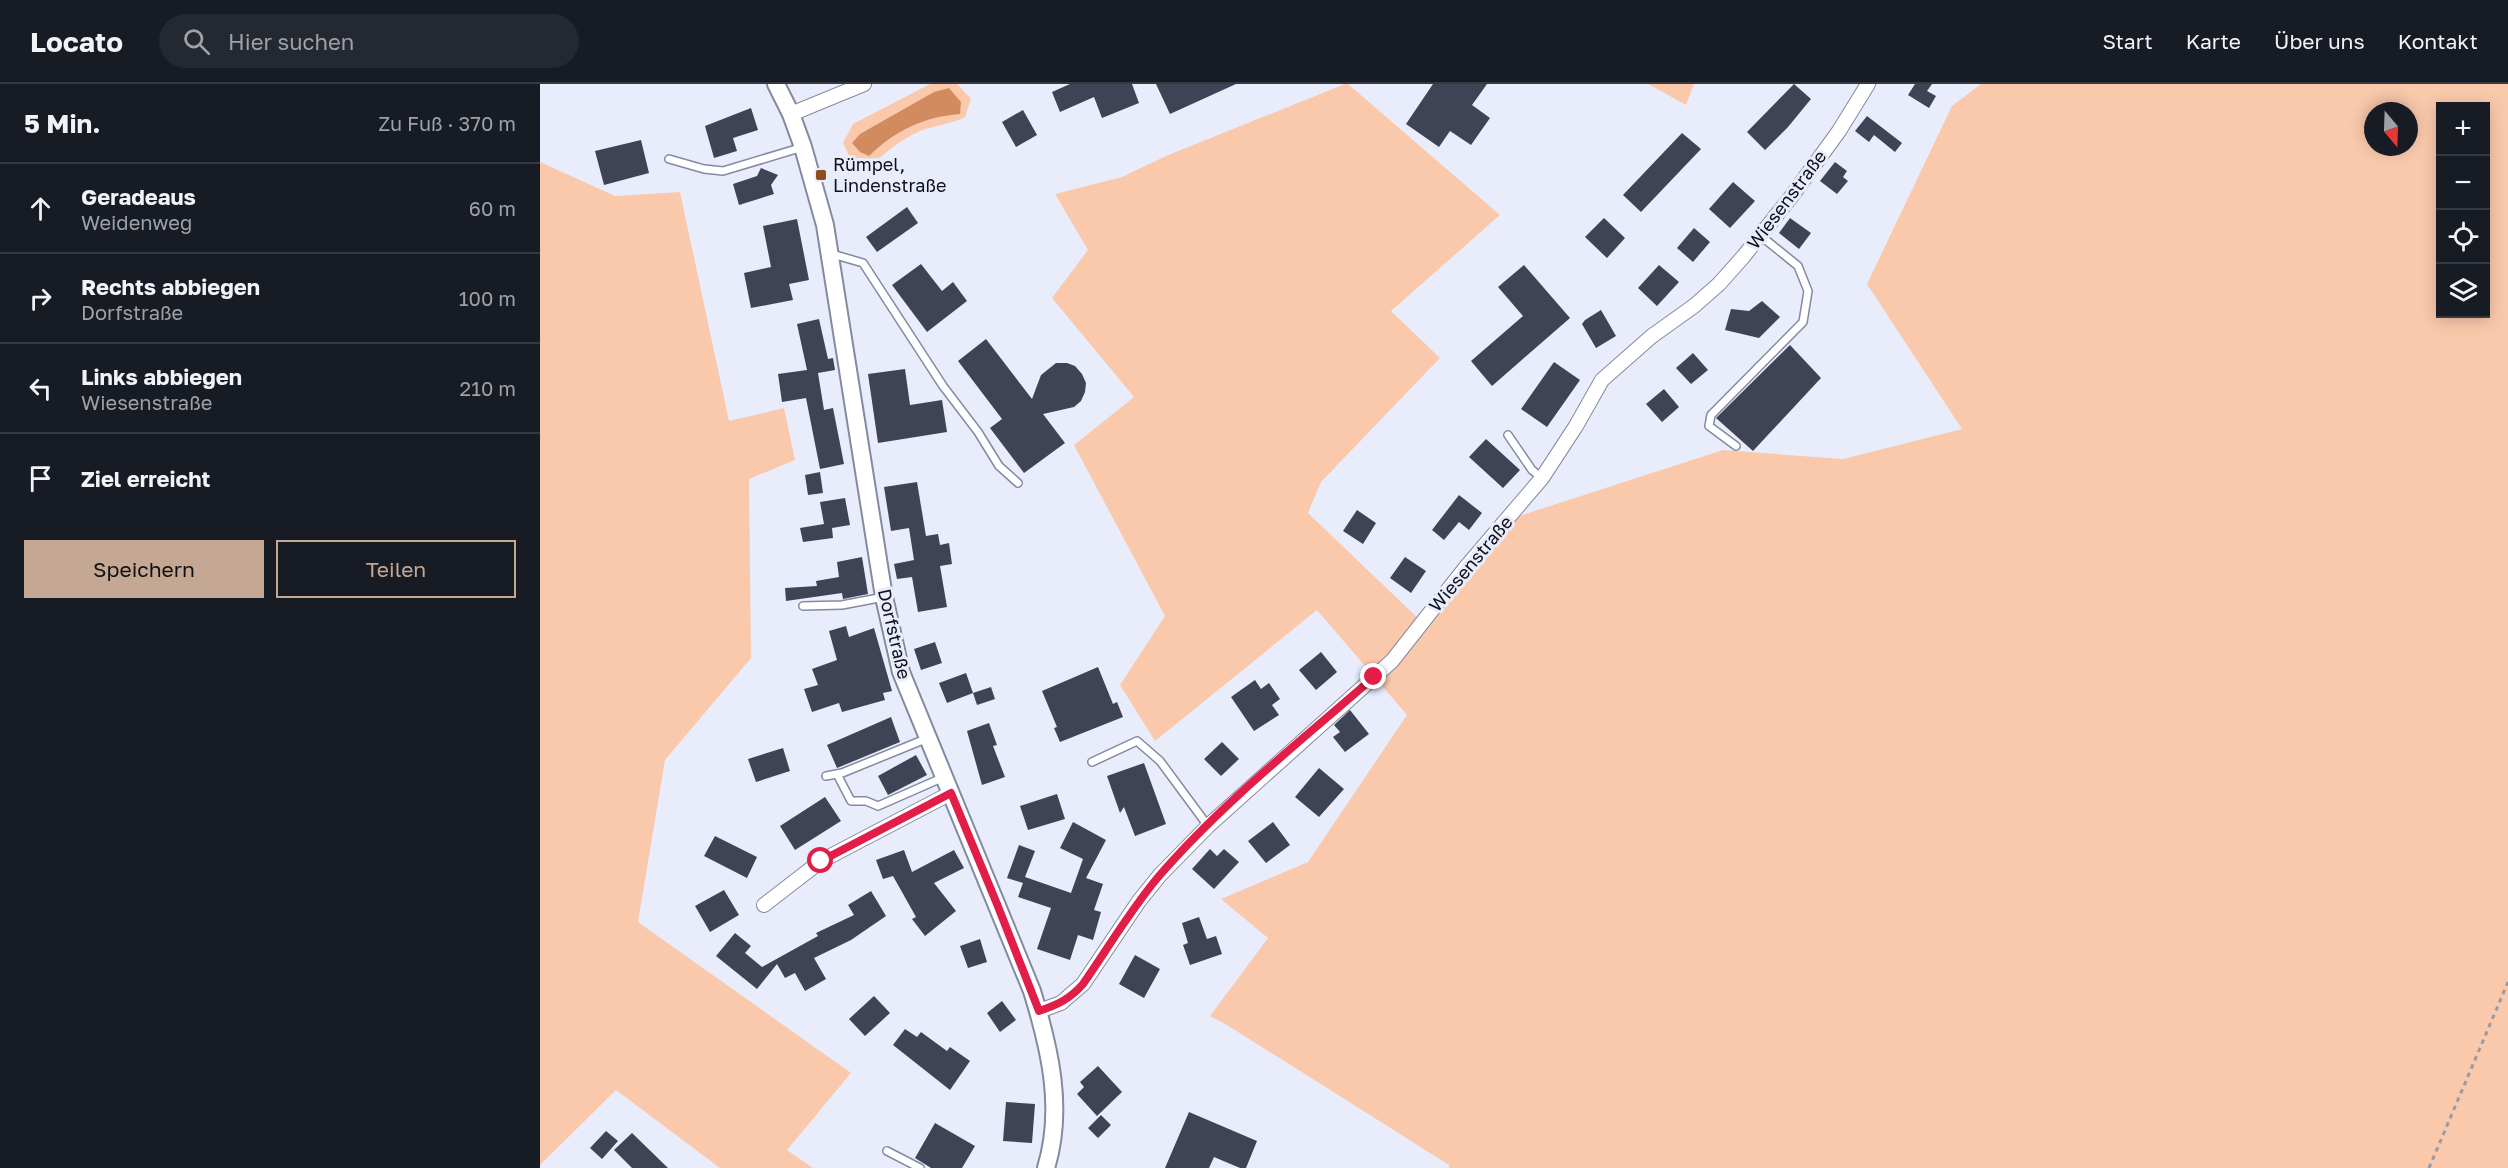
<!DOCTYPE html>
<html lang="de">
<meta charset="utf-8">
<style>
:root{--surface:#171b24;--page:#242831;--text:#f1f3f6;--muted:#9ea1a6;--line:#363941;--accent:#c5a894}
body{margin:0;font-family:"Golos Text",sans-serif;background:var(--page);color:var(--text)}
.controls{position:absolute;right:18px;top:18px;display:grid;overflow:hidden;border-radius:0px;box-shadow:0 3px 15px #0003}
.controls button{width:54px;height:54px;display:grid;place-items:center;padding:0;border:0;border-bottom:2px solid var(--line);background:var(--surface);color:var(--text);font:30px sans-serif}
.compass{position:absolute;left:1824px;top:18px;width:54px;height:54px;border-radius:50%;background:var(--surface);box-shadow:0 3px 15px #0003;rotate:161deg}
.stop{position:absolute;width:18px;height:18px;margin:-14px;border:4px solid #e11d48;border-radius:50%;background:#fff}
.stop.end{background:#e11d48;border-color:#fff;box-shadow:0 2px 6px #0008}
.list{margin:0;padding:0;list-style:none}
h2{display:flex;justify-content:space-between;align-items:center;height:78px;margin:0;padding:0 24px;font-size:26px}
h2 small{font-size:20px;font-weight:400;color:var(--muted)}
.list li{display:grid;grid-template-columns:39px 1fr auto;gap:18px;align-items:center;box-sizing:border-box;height:90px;padding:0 24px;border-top:2px solid var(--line)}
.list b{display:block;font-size:22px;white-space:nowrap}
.list p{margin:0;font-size:20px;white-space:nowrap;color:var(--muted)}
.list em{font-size:20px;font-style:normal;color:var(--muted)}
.actions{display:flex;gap:12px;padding:18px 24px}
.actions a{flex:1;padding:14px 0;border:2px solid var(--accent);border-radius:0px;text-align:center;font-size:21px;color:var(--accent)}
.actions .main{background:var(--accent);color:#111}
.icon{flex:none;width:33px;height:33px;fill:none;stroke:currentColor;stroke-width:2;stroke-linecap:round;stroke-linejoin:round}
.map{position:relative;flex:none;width:1968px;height:1084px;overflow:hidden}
header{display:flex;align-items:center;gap:36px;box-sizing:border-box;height:84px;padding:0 30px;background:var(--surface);border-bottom:2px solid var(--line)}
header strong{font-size:28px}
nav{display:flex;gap:33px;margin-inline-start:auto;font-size:21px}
.search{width:420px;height:54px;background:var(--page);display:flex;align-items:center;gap:15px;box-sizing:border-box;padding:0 21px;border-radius:33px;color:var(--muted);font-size:22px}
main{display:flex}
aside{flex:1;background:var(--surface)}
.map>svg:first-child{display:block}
.green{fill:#fac9ac;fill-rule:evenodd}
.water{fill:#d18b5f}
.building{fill:#3e4355}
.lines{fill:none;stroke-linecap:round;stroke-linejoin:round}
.service-casing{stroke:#848a9f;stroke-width:10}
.minor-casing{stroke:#848a9f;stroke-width:16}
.tertiary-casing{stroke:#848a9f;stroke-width:20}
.path{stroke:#979ba6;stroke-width:3;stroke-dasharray:4.5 4.5;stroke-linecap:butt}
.service{stroke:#fff;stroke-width:7}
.minor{stroke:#fff;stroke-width:14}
.tertiary{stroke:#fff;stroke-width:16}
.route{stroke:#e11d48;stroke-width:8}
.poi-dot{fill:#904d1d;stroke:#e9edfb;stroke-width:2}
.labels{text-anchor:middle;stroke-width:6;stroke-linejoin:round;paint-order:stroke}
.poi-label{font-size:18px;fill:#0e1018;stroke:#e9edfb;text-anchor:start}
.street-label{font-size:18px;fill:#0e1018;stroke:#e9edfb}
</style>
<header>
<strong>Locato</strong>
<div class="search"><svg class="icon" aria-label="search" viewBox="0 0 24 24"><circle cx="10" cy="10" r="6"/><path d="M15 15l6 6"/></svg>Hier suchen</div>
<nav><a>Start</a><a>Karte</a><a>Über uns</a><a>Kontakt</a></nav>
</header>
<main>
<aside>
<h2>5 Min.<small>Zu Fuß · 370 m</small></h2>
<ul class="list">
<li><svg class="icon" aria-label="ahead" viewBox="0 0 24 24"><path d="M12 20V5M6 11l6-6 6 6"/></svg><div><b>Geradeaus</b><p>Weidenweg</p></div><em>60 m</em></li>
<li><svg class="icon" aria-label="right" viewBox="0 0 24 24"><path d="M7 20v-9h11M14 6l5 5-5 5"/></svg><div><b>Rechts abbiegen</b><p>Dorfstraße</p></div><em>100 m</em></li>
<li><svg class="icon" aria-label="left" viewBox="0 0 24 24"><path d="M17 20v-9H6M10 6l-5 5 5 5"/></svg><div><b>Links abbiegen</b><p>Wiesenstraße</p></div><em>210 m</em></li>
<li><svg class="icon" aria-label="arrive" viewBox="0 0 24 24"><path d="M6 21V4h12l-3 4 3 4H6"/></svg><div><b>Ziel erreicht</b></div></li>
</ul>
<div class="actions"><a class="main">Speichern</a><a>Teilen</a></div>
</aside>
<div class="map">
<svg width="1968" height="1084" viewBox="0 0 1968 1084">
<rect width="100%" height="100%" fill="#e9edfb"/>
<path class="green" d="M 390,0 L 417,0 L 431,15 L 425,33 C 410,41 395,41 380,47 C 361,55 346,68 331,82 L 313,80 L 303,59 L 313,40 ZM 394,8 L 419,30 C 383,33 355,47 329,72 Z
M 805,0 L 808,0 L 960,131 L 851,227 L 900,274 L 781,398 L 768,429 L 883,539 L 979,432 L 1183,366 L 1303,375 L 1422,345 L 1327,200 L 1412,22 L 1441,0 L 1968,0 L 1968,1084 L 909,1084 L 909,1081 L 687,941 L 670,932 L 728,854 L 681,815 L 768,778 L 867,631 L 777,526 L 615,657 L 580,601 L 625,532 L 534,361 L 594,313 L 512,214 L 548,166 L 515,110 L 582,93 L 626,72 ZM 1900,22 L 1946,22 L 1946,230 L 1900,230 ZM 1833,27 L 1869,27 L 1869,63 L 1833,63 Z
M 1108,0 L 1154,0 L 1146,21 Z
M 0,78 L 75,112 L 140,108 L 189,337 L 244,324 L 255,376 L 209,395 L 211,574 L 125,676 L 98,838 L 311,989 L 247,1066 L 273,1084 L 180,1084 L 76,1006 L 0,1081 Z"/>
<path class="water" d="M 409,4 L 421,18 L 420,30 C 383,33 355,47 329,72 L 320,68 L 312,59 L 320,50 L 394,8 Z"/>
<path class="building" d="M 530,0 L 592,0 L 599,19 L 562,34 L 554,13 L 520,28 L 512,8 Z
M 616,0 L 696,0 L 630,30 Z
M 893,0 L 947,0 L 932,21 L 950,34 L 931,61 L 910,47 L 899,63 L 866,40 Z
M 1254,0 L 1271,15 L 1248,43 L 1225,66 L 1207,48 Z
M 1375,0 L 1392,0 L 1387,7 L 1396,12 L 1389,24 L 1368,11 Z
M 211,24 L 218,46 L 193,54 L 197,67 L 174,74 L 165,42 Z
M 483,26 L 497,51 L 476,63 L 462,38 Z
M 1327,32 L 1362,59 L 1355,68 L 1334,51 L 1329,58 L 1315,47 Z
M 1142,49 L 1161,65 L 1101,128 L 1083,111 Z
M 101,56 L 109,89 L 64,101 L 55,67 Z
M 1295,78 L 1307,87 L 1303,93 L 1308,97 L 1297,110 L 1280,97 Z
M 221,84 L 238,91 L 231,101 L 234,110 L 199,121 L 193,100 L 217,92 Z
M 1193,98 L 1215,117 L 1190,144 L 1169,125 Z
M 367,123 L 378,139 L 337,168 L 326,153 Z
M 1064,134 L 1085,154 L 1067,174 L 1045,153 Z
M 1250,134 L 1271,149 L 1259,165 L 1239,149 Z
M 257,135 L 269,196 L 249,200 L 253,216 L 211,224 L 204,189 L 231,183 L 223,142 Z
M 1154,144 L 1170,158 L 1153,178 L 1137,164 Z
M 381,180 L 402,207 L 413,198 L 427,217 L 387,248 L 352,201 Z
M 984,181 L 1030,234 L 952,302 L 931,277 L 983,232 L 958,203 Z
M 1119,181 L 1139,198 L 1117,222 L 1098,204 Z
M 1222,217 L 1240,233 L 1219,254 L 1185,246 L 1191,225 L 1209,227 Z
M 1061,226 L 1076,252 L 1056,264 L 1042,240 L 1045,236 Z
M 279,235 L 288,275 L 293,274 L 295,286 L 278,289 L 284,326 L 293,324 L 304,380 L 280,385 L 266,314 L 242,318 L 238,290 L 267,286 L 257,240 Z
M 446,255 L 492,315 L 501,291 L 516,279 L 527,279 L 535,282 L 542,290 L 546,299 L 545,308 L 541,317 L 534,323 L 503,330 L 525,359 L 484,389 L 450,344 L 462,335 L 418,277 Z
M 1250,261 L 1281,294 L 1213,367 L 1176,334 Z
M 1153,269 L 1168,286 L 1151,300 L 1136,284 Z
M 1014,278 L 1040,296 L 1007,343 L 981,325 Z
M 365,285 L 370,321 L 402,316 L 407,348 L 338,359 L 328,290 Z
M 1124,305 L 1139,323 L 1122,338 L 1106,320 Z
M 946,355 L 980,386 L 963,404 L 929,373 Z
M 280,388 L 283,409 L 268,411 L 265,391 Z
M 377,398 L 386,452 L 398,450 L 400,461 L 409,459 L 412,480 L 400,482 L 407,523 L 378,528 L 372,493 L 357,495 L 354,480 L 374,476 L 369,444 L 351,447 L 344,403 Z
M 919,411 L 942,429 L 929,446 L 919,438 L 904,456 L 892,446 Z
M 305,414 L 310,441 L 292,444 L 293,454 L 263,458 L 260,444 L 284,440 L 280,418 Z
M 817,426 L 836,439 L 823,460 L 803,447 Z
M 322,473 L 328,510 L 303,515 L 302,509 L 246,517 L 245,504 L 277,502 L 276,497 L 299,493 L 297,478 Z
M 865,473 L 886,487 L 871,509 L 850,494 Z
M 306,542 L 309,553 L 334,544 L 352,607 L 343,609 L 345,616 L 302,628 L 299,619 L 272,628 L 264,605 L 278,601 L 272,585 L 297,576 L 289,547 Z
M 395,558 L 402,579 L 381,586 L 374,565 Z
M 781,568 L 797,588 L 776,606 L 759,586 Z
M 558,583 L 573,620 L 577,618 L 583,633 L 520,658 L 514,644 L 517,643 L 502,607 Z
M 426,589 L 433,609 L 407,619 L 399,599 Z
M 715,596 L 721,605 L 729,599 L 740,615 L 732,621 L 739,631 L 714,647 L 691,613 Z
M 451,603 L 455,615 L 437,621 L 433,609 Z
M 810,626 L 829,650 L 805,668 L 793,653 L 800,648 L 794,641 Z
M 351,633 L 360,658 L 297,684 L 287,661 Z
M 449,639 L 457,661 L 453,662 L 465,693 L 442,701 L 427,647 Z
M 682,658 L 699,675 L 681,692 L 664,675 Z
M 243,664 L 250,687 L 216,698 L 208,675 Z
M 376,671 L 387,691 L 348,711 L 338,692 Z
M 604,679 L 626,740 L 595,752 L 584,723 L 580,729 L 567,692 Z
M 779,684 L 804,705 L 779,733 L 755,713 Z
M 517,710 L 525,735 L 488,746 L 480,722 Z
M 285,713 L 301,737 L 255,766 L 240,742 Z
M 533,738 L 566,756 L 546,794 L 563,800 L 554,826 L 561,828 L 553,856 L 538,851 L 530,876 L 497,865 L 511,824 L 478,813 L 483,799 L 467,794 L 479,761 L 495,767 L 485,793 L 531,809 L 543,775 L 520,764 Z
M 733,738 L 750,761 L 726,779 L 708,757 Z
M 175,752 L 217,773 L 207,794 L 164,772 Z
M 670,765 L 677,772 L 684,765 L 699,778 L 674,805 L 652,785 Z
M 364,766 L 372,788 L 414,766 L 424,784 L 394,799 L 416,827 L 385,852 L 372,835 L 376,833 L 353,792 L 343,795 L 336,776 Z
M 184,806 L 199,831 L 170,848 L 155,822 Z
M 331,807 L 346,832 L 311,856 L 274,874 L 286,895 L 265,907 L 255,889 L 245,894 L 237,880 L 217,905 L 176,872 L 195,849 L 211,862 L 205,869 L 222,883 L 278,852 L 276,849 L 314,831 L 308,821 Z
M 659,833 L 667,855 L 676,852 L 682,870 L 650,881 L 643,861 L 648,859 L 642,839 Z
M 440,855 L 447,878 L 428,884 L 420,862 Z
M 595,871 L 620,885 L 604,914 L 579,900 Z
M 334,912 L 350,929 L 325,952 L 309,935 Z
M 462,917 L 476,936 L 460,948 L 447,929 Z
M 365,945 L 377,953 L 381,948 L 407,967 L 410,963 L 430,977 L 410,1006 L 353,961 Z
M 558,982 L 582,1008 L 557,1032 L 537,1010 L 544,1003 L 540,998 Z
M 466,1018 L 495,1020 L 492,1059 L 463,1057 Z
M 649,1028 L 717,1057 L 706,1084 L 700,1084 L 674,1073 L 669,1084 L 625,1084 Z
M 561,1031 L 571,1041 L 558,1054 L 548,1044 Z
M 395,1039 L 435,1062 L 422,1084 L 391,1084 L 375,1074 Z
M 66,1047 L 78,1057 L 62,1075 L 50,1064 Z
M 92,1049 L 128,1084 L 92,1084 L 74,1066 Z"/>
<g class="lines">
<g class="service-casing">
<path id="service" d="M 129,75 L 164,85 L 183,87 L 263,63
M 292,170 L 323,179 L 403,302 L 438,348 L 459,382 L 478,399
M 968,351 L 992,386 L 1002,394
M 1196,362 L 1169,342 L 1171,331 L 1263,238 L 1268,207 L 1258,182 L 1221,152
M 263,522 L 302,521 L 344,513
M 552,678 L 597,657 L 620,677 L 668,742
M 297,690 L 311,717 L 326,717 L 338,722 L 404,693
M 286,692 L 302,689 L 388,654
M 347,1067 L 380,1084"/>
</g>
<g class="minor-casing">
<path id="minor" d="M 251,30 L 324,0
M 224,821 L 281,777 L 411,709
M 499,927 L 521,919 L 543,900 L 599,817 L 620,791 L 668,742 L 852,577 L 926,483 L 1002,394 L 1036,342 L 1062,296 L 1112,252 L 1154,222 L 1179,200 L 1203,173 L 1251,113 L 1299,47 L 1328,0"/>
</g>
<g class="tertiary-casing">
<path id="tertiary" d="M 236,0 L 251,30 L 263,63 L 285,141 L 344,513 L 361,588 L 492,907 C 510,965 524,1025 506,1084"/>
</g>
<path class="path" d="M 1889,1084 L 1968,898"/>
<use href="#service" class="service"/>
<use href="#minor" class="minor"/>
<use href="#tertiary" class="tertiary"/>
</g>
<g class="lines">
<path class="route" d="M 281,777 L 411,709 L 457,820 L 499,927 C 517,921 530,915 543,900 C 568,864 591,825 619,792 C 683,718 761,657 834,593"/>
</g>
<rect class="poi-dot" x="275" y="85" width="12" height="12" rx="3"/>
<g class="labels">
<g class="poi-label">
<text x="293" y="87">Rümpel,<tspan x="293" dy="21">Lindenstraße</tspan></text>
</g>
<g class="street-label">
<text transform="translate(1247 116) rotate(-53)" y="6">Wiesenstraße</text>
<text transform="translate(931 480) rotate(-50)" y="6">Wiesenstraße</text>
<text transform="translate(354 550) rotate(77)" y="6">Dorfstraße</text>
</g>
</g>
</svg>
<div class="controls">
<button>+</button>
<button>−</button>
<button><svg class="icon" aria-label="locate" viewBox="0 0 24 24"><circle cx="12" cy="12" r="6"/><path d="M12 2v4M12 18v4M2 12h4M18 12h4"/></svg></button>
<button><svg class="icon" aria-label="layers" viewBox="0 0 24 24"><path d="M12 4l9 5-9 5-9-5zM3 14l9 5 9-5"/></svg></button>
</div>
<svg class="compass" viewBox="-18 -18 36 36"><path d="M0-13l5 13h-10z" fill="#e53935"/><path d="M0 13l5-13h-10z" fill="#9ea1a6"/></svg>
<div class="stop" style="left:281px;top:777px"></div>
<div class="stop end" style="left:834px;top:593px"></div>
</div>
</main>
